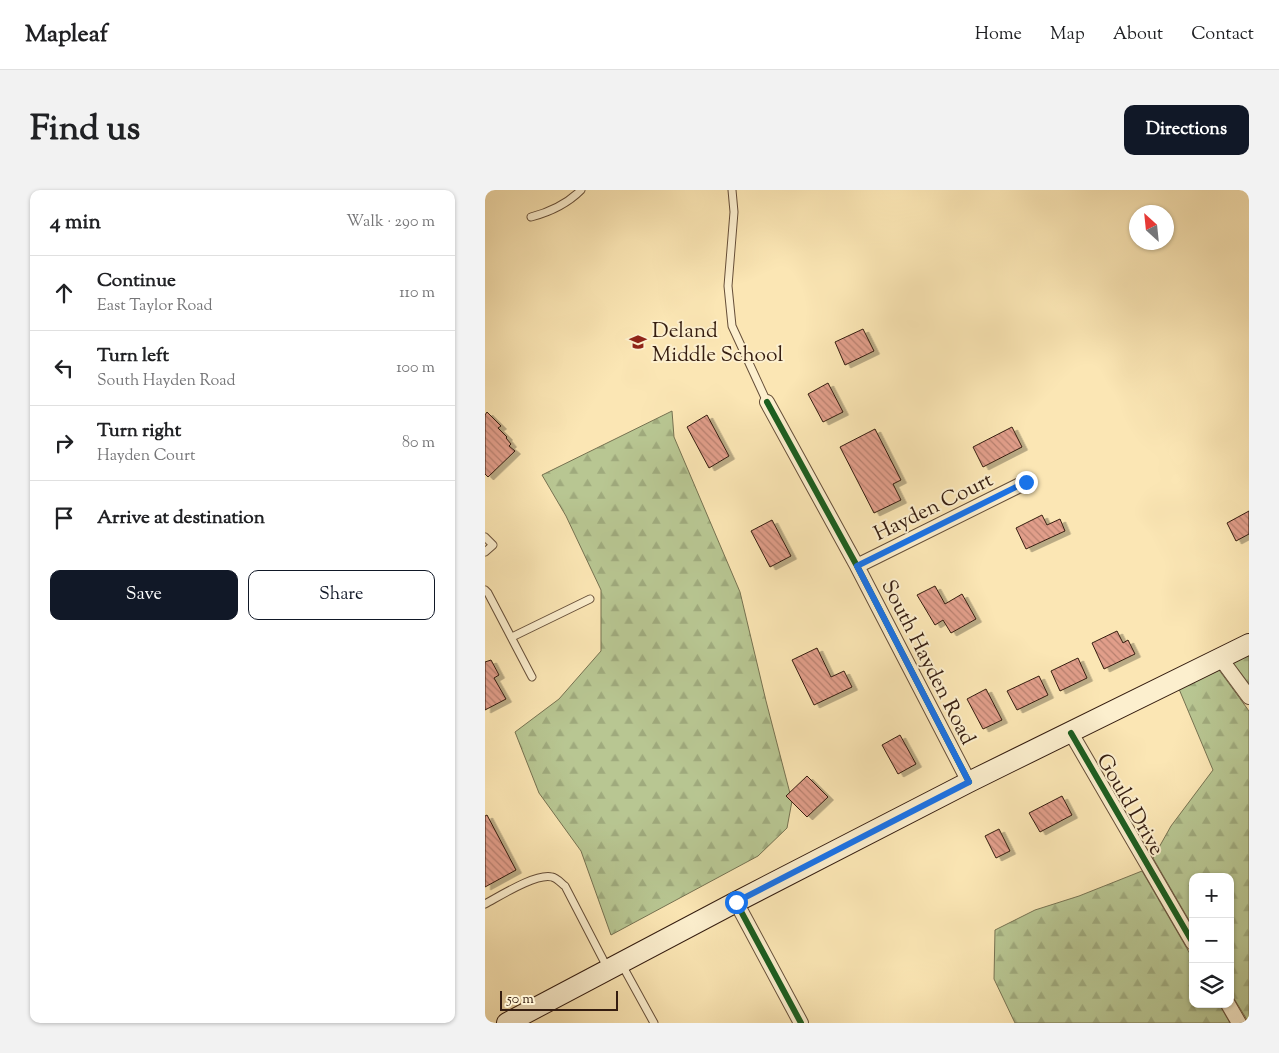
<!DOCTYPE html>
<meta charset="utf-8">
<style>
:root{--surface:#fff;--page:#f2f2f2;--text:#202124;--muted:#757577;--line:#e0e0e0;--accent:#111827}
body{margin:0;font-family:"Sorts Mill Goudy",serif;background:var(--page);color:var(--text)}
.controls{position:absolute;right:15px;bottom:15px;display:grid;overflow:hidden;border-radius:10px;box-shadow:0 1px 4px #0004}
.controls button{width:45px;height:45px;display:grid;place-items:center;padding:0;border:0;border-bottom:1px solid var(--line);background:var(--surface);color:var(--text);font:25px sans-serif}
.compass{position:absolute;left:644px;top:15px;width:45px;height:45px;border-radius:50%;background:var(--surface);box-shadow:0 1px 4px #0004;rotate:333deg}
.scale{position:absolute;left:15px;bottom:12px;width:118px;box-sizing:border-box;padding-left:5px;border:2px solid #351d10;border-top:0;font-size:14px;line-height:18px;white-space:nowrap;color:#351d10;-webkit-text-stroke:4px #fcefce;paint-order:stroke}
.stop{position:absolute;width:15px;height:15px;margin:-11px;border:4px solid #1a73e8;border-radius:50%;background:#fff}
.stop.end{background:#1a73e8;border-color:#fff;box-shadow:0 1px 5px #0008}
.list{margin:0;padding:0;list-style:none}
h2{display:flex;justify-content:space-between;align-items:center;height:65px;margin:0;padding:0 20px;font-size:21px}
h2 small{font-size:16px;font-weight:400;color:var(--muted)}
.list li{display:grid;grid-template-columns:32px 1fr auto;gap:15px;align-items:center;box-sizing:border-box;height:75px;padding:0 20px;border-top:1px solid var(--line)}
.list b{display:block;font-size:19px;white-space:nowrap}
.list p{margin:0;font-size:16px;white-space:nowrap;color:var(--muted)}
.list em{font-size:16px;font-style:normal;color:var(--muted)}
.actions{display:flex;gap:10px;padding:15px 20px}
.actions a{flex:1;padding:11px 0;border:1px solid var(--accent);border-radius:10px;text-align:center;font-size:18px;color:var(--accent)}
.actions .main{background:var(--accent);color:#fff}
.icon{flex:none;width:28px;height:28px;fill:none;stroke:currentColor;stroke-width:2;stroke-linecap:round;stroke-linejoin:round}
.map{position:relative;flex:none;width:764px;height:833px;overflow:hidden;border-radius:10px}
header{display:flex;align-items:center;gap:30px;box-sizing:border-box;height:70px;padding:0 25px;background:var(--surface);border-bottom:1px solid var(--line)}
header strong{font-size:24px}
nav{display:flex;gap:28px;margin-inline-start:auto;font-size:18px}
.intro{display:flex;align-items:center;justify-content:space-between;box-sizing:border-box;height:120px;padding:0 30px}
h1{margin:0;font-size:35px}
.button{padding:12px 22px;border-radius:10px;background:var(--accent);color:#fff;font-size:18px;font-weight:700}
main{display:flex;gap:30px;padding:0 30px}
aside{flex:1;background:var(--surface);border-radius:10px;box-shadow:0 1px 4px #0004}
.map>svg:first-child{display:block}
.forest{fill:url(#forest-firs);stroke:#767251}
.building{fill:url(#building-back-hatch);stroke:#351d10;filter:url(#shadow)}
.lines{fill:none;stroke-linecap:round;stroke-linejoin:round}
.lane-casing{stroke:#664f39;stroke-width:9}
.street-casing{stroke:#664f39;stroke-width:16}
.secondary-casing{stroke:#351d10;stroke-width:22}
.lane{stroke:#fcefce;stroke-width:7}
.street{stroke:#fcefce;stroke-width:14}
.secondary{stroke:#fcefce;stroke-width:20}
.cycleway-casing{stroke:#fcefce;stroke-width:9}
.cycleway{stroke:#1b5e20;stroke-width:6}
.route{stroke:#1a73e8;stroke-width:6}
.labels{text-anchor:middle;stroke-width:4;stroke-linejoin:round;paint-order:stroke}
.poi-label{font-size:21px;fill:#351d10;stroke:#fcefce;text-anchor:start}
.street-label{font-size:21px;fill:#351d10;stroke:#fcefce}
</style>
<header>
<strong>Mapleaf</strong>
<nav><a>Home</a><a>Map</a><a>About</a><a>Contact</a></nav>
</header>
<div class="intro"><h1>Find us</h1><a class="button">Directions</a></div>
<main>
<aside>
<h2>4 min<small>Walk · 290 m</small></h2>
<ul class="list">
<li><svg class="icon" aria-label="ahead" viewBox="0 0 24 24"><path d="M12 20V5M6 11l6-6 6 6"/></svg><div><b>Continue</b><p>East Taylor Road</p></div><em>110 m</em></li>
<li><svg class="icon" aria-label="left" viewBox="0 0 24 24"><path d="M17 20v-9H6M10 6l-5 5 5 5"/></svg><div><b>Turn left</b><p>South Hayden Road</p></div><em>100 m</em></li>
<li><svg class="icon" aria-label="right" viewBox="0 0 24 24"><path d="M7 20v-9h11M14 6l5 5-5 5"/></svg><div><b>Turn right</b><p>Hayden Court</p></div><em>80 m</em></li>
<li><svg class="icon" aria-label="arrive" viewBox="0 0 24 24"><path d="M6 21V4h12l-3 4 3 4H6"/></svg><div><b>Arrive at destination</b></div></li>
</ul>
<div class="actions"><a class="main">Save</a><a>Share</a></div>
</aside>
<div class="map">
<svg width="764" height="833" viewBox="0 0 764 833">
<defs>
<pattern id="forest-firs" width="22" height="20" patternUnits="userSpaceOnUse" patternTransform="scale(1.25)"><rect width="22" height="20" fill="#b8c692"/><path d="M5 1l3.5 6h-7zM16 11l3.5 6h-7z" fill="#9faa7d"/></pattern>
<pattern id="building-back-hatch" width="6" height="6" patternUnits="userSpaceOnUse" patternTransform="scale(1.25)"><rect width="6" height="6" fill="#e19e8a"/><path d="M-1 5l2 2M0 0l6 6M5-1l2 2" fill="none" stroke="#b7806f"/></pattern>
<filter id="shadow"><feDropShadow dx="5.5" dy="3" stdDeviation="0" flood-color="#0004"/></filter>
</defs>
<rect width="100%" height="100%" fill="#fbe6b4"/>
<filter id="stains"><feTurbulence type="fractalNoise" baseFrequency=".004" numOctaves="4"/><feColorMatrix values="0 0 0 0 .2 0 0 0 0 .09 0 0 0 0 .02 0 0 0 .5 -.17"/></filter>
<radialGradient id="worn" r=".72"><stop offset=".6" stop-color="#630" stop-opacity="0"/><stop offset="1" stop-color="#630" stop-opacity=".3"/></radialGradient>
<path class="forest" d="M 187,221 L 189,247 L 255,402 L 281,511 L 307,611 L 302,638 L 273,666 L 126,745 L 96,661 L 54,603 L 30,542 L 74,509 L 116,461 L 116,400 L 81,326 L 57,285 Z
M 764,465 L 764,494 L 748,473 Z
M 734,480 L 764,521 L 764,833 L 745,802 L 745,687 L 708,687 L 708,737 L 668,668 L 686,636 L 728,580 L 694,499 Z
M 657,681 L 708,769 L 708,814 L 734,814 L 745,833 L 530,833 L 509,789 L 510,740 L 550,720 L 594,706 Z"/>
<path class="building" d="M 378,139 L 389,161 L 360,175 L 350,152 Z
M 343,193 L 358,222 L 338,232 L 323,204 Z
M 2,222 L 16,236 L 13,238 L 22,247 L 21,248 L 26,254 L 24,256 L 30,261 L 3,287 L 0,284 L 0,225 Z
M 222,225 L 244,266 L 224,278 L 202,237 Z
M 527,237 L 537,257 L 498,277 L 488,257 Z
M 390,239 L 416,290 L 408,294 L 416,310 L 389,323 L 355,257 Z
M 764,321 L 764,344 L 751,351 L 742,333 Z
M 557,325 L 562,335 L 575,329 L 580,341 L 541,359 L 531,338 Z
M 287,330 L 306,366 L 285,377 L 266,341 Z
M 450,396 L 460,414 L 477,404 L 491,429 L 466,443 L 458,430 L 450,435 L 432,405 Z
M 632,441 L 638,453 L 643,450 L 650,464 L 619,479 L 607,453 Z
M 332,458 L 346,487 L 359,481 L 367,497 L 329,515 L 307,470 Z
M 593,468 L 602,488 L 575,501 L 566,481 Z
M 6,470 L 14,485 L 9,488 L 21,509 L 0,520 L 0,472 Z
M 554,486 L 563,505 L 532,520 L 522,501 Z
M 501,499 L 517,530 L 498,539 L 482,509 Z
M 415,545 L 431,574 L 413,584 L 397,555 Z
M 322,586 L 343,607 L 322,627 L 301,606 Z
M 577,606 L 587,625 L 555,642 L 544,623 Z
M 2,625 L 31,680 L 0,697 L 0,626 Z
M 514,639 L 525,661 L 511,668 L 500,646 Z"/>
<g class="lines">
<g class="lane-casing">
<path id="lane" d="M 247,0 L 249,22 L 243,96 L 247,136 L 282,212
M 46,27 C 65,22 82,14 96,0
M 0,347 L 8,355 L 0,362
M 0,400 L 3,403 L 47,487
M 27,447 L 105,409
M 0,714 C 15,706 51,683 67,687 C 72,688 76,693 80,696 L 123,779
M 136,773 L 169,833"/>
</g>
<g class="street-casing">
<path id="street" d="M 282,212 L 372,376 L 484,592
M 372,376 L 541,292
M 736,469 L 764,507
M 586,543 L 708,753
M 251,712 L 316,833
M 743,814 L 754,833"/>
</g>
<g class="secondary-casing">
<path id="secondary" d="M 22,833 L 251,712 L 484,592 L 764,454"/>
</g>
<use href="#lane" class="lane"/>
<use href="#street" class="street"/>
<use href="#secondary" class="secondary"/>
<g class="cycleway-casing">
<path id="cycleway" d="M 282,212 L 372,376 L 484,592
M 586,543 L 708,753
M 251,712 L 316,833"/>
</g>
<use href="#cycleway" class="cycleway"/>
</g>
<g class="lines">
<path class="route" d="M 251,712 L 484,592 L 372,376 L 541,292"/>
</g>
<defs>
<g id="school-bare" transform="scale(1.35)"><path d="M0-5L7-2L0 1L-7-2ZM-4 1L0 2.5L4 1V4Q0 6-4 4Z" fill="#8f2418" stroke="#fcefce" stroke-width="2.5" paint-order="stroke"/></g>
</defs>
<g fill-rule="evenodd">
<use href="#school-bare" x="153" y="152"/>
</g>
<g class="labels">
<g class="poi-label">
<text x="167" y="147">Deland<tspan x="167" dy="24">Middle School</tspan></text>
</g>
<g class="street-label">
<text transform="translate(448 316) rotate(-26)" y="7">Hayden Court</text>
<text transform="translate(444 472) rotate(63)" y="7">South Hayden Road</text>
<text transform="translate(646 614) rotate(60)" y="7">Gould Drive</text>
</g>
</g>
<rect width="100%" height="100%" filter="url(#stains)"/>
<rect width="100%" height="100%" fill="url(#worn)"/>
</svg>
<div class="controls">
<button>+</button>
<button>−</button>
<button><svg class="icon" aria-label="layers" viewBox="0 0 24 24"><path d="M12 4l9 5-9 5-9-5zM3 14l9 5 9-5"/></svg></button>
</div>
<svg class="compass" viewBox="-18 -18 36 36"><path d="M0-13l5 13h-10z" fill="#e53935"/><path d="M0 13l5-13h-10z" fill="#757577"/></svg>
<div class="scale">50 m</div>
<div class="stop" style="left:251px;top:712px"></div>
<div class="stop end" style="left:541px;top:292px"></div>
</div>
</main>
